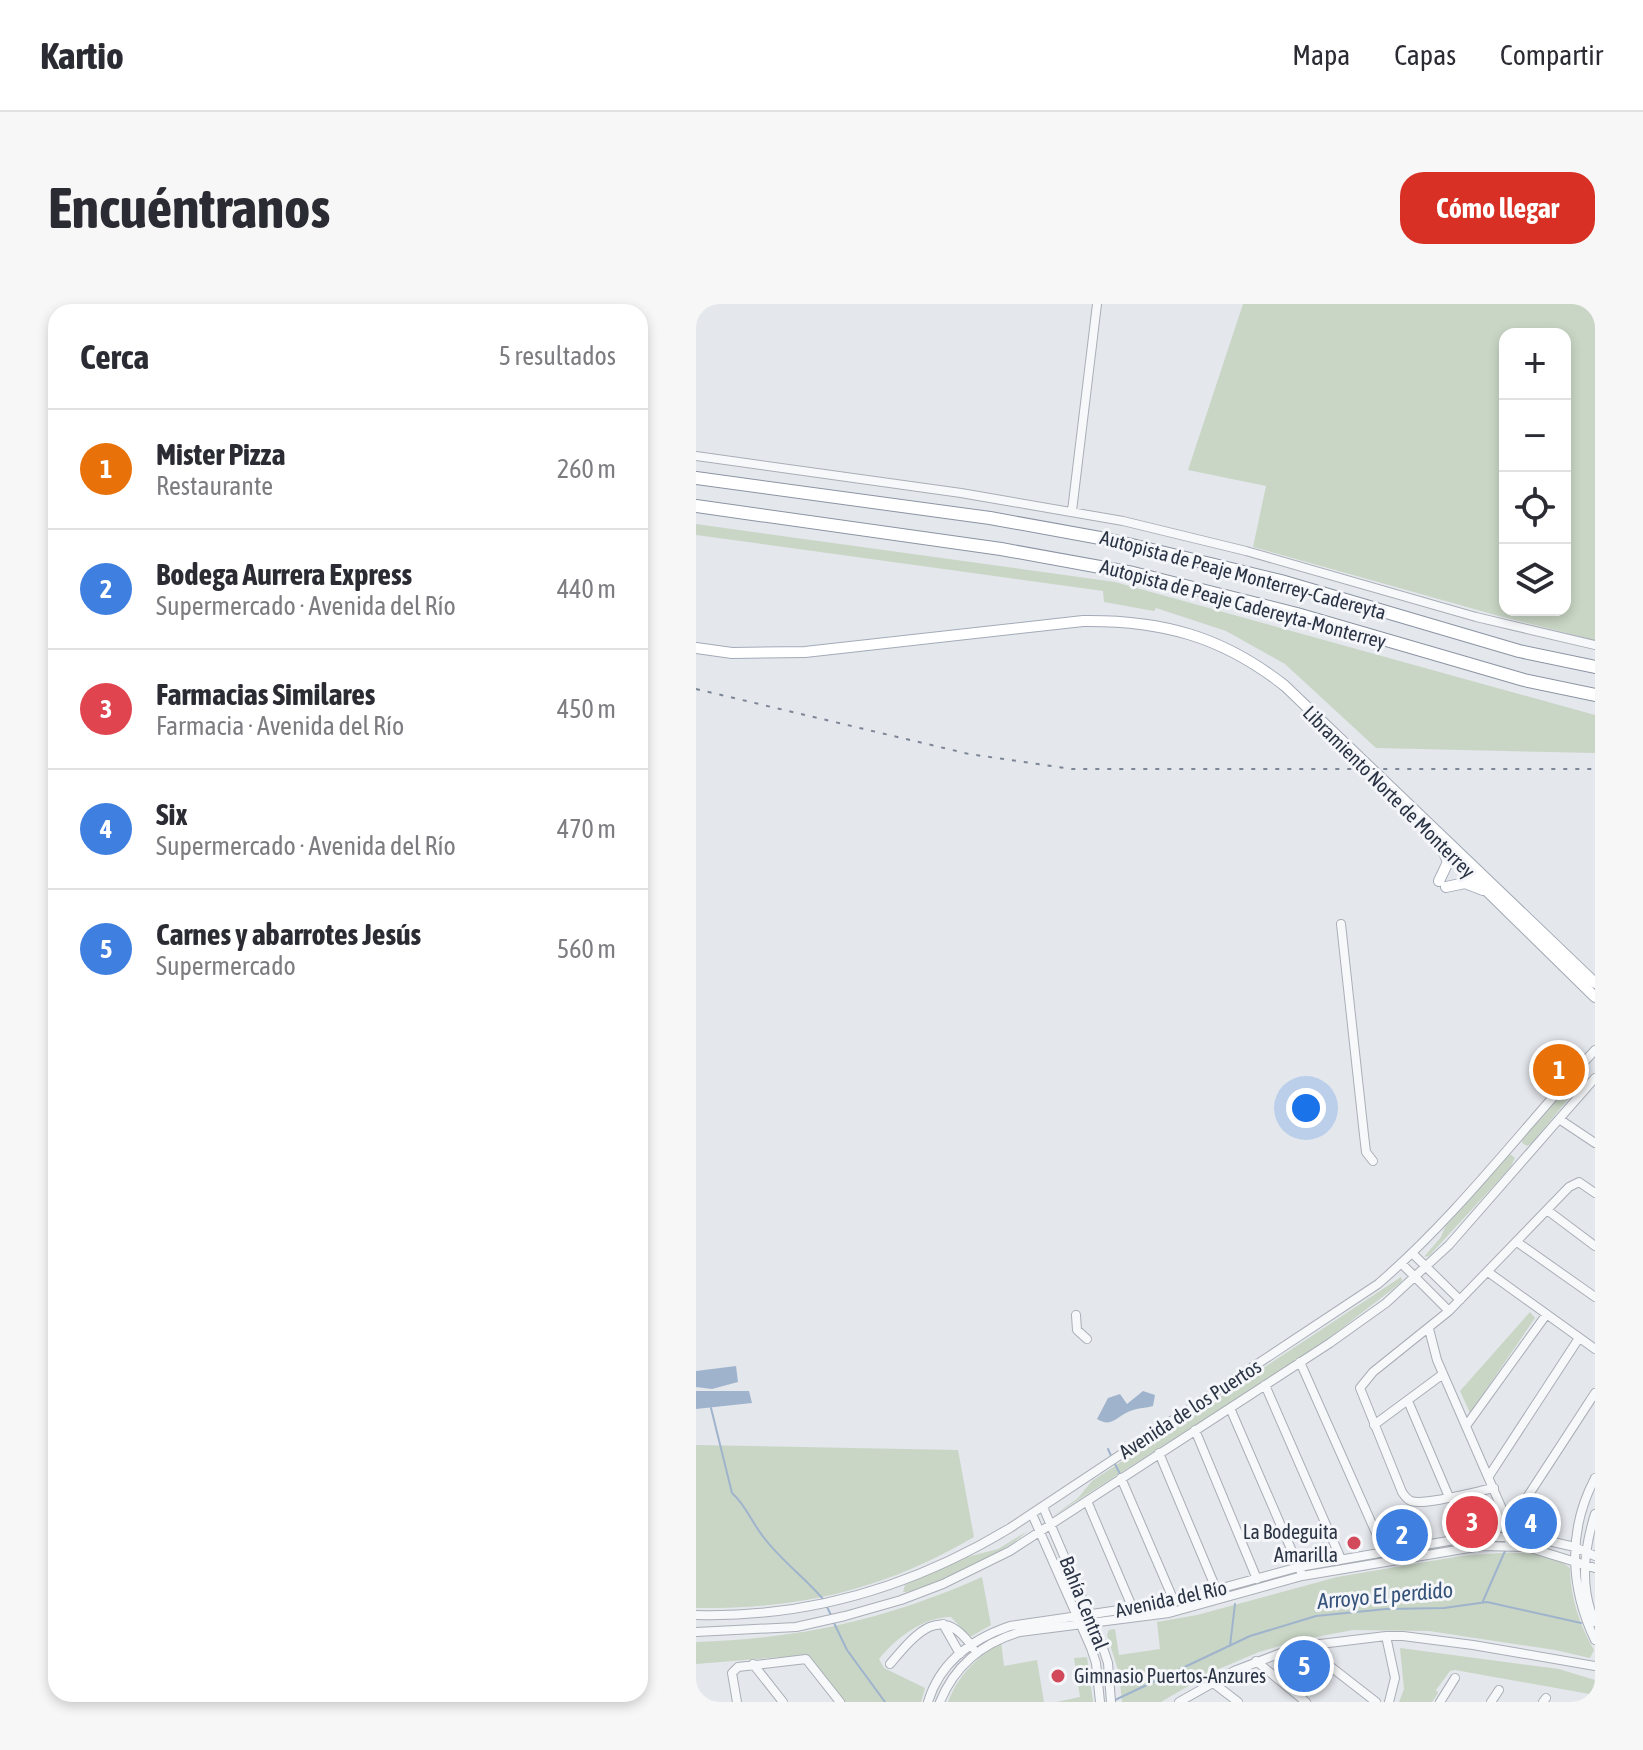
<!DOCTYPE html>
<html lang="es">
<meta charset="utf-8">
<style>
:root{--surface:#fff;--page:#f7f7f7;--text:#2b2b33;--muted:#7c7c81;--line:#e1e1e2;--accent:#d93025}
body{margin:0;font-family:"Asap Condensed",sans-serif;background:var(--page);color:var(--text)}
.controls{position:absolute;right:24px;top:24px;display:grid;overflow:hidden;border-radius:16px;box-shadow:0 4px 12px #0003}
.controls button{width:72px;height:72px;display:grid;place-items:center;padding:0;border:0;border-bottom:2px solid var(--line);background:var(--surface);color:var(--text);font:40px sans-serif}
.you{position:absolute;left:610px;top:804px;width:28px;height:28px;margin:-20px;border:6px solid #fff;border-radius:50%;background:#1a73e8;box-shadow:0 0 0 12px #1a73e833}
.badge{display:grid;place-items:center;width:52px;height:52px;border-radius:50%;background:var(--accent);color:#fff;font-size:26px;font-weight:700}
.pin{position:absolute;translate:-50% -50%;border:4px solid #fff;box-shadow:0 2px 8px #0006}
.list{margin:0;padding:0;list-style:none}
h2{display:flex;justify-content:space-between;align-items:center;height:104px;margin:0;padding:0 32px;font-size:34px}
h2 small{font-size:26px;font-weight:400;color:var(--muted)}
.list li{display:grid;grid-template-columns:52px 1fr auto;gap:24px;align-items:center;box-sizing:border-box;height:120px;padding:0 32px;border-top:2px solid var(--line)}
.list b{display:block;font-size:30px;white-space:nowrap}
.list p{margin:0;font-size:26px;white-space:nowrap;color:var(--muted)}
.list em{font-size:26px;font-style:normal;color:var(--muted)}
.icon{flex:none;width:44px;height:44px;fill:none;stroke:currentColor;stroke-width:2;stroke-linecap:round;stroke-linejoin:round}
.map{position:relative;flex:none;width:899px;height:1398px;overflow:hidden;border-radius:24px}
header{display:flex;align-items:center;gap:48px;box-sizing:border-box;height:112px;padding:0 40px;background:var(--surface);border-bottom:2px solid var(--line)}
header strong{font-size:38px}
nav{display:flex;gap:44px;margin-inline-start:auto;font-size:28px}
.intro{display:flex;align-items:center;justify-content:space-between;box-sizing:border-box;height:192px;padding:0 48px}
h1{margin:0;font-size:56px}
.button{padding:20px 36px;border-radius:24px;background:var(--accent);color:#fff;font-size:28px;font-weight:700}
main{display:flex;gap:48px;padding:0 48px}
aside{flex:1;background:var(--surface);border-radius:24px;box-shadow:0 4px 12px #0003}
.map>svg:first-child{display:block}
.green{fill:#c9d6c5;fill-rule:evenodd}
.water{fill:#9fb4cc}
.lines{fill:none;stroke-linecap:round;stroke-linejoin:round}
.stream{stroke:#9fb4cc;stroke-width:2}
.minor-casing{stroke:#a9aeb7;stroke-width:10}
.major-casing{stroke:#a3abb8;stroke-width:12}
.highway-casing{stroke:#8b94a3;stroke-width:14}
.minor{stroke:#f7f8fa;stroke-width:8}
.major{stroke:#fff;stroke-width:10}
.highway{stroke:#fff;stroke-width:12}
.rail{stroke:#7d8696;stroke-width:2;stroke-dasharray:4 8;stroke-linecap:butt}
.poi-dot{fill:#d1495b;stroke:#f4f6f9;stroke-width:3}
.labels{text-anchor:middle;stroke-width:6;stroke-linejoin:round;paint-order:stroke}
.street-label{font-size:20px;fill:#2b3445;stroke:#f4f6f9}
.poi-label{font-size:20px;fill:#2b3445;stroke:#f4f6f9;text-anchor:end}
.water-label{font-size:22px;font-style:italic;fill:#34527a;stroke:#f4f6f9}
</style>
<header>
<strong>Kartio</strong>
<nav><a>Mapa</a><a>Capas</a><a>Compartir</a></nav>
</header>
<div class="intro"><h1>Encuéntranos</h1><a class="button">Cómo llegar</a></div>
<main>
<aside>
<h2>Cerca<small>5 resultados</small></h2>
<ul class="list">
<li><span class="badge" style="background:#e8710a">1</span><div><b>Mister Pizza</b><p>Restaurante</p></div><em>260 m</em></li>
<li><span class="badge" style="background:#3f7fe0">2</span><div><b>Bodega Aurrera Express</b><p>Supermercado · Avenida del Río</p></div><em>440 m</em></li>
<li><span class="badge" style="background:#e0444e">3</span><div><b>Farmacias Similares</b><p>Farmacia · Avenida del Río</p></div><em>450 m</em></li>
<li><span class="badge" style="background:#3f7fe0">4</span><div><b>Six</b><p>Supermercado · Avenida del Río</p></div><em>470 m</em></li>
<li><span class="badge" style="background:#3f7fe0">5</span><div><b>Carnes y abarrotes Jesús</b><p>Supermercado</p></div><em>560 m</em></li>
</ul>
</aside>
<div class="map">
<svg width="899" height="1398" viewBox="0 0 899 1398">
<rect width="100%" height="100%" fill="#e4e7ec"/>
<path class="green" d="M 547,0 L 899,0 L 899,336 L 803,312 L 557,243 L 570,182 L 492,166 ZM 869,30 L 869,306 L 809,306 L 809,30 Z
M 0,220 L 419,278 L 899,411 L 899,449 L 680,444 L 589,360 L 530,327 L 460,304 L 458,307 L 408,298 L 407,287 L 0,231 Z
M 884,773 L 887,777 L 836,839 L 831,842 L 826,839 L 827,833 L 879,774 Z
M 814,850 L 819,854 L 814,864 L 733,952 L 728,953 L 745,933 L 749,923 Z
M 705,973 L 706,977 L 698,984 L 620,1044 L 357,1212 L 382,1194 L 396,1177 Z
M 834,1008 L 839,1014 L 774,1109 L 764,1087 Z
M 0,1141 L 262,1146 L 278,1233 C 187,1286 105,1305 0,1304 Z
M 330,1228 C 318,1243 227,1289 207,1288 L 209,1281 L 271,1253 L 302,1245 Z
M 805,1249 C 824,1248 858,1249 874,1264 C 874,1293 884,1322 898,1346 L 894,1354 L 859,1346 L 733,1327 L 657,1326 L 604,1336 L 563,1348 L 518,1367 L 465,1398 L 426,1398 L 423,1369 L 411,1331 L 413,1326 L 419,1325 L 423,1351 L 464,1345 L 461,1318 L 501,1311 L 641,1273 L 765,1252 Z
M 286,1273 L 295,1321 L 274,1333 L 255,1313 C 227,1313 200,1334 183,1355 L 188,1364 L 229,1384 L 225,1398 L 148,1398 L 110,1351 L 0,1360 L 0,1338 C 103,1335 192,1315 286,1273 Z
M 305,1337 L 308,1362 L 341,1356 L 348,1398 L 252,1398 C 264,1368 280,1356 305,1337 Z
M 704,1344 L 863,1365 L 899,1376 L 899,1391 L 759,1366 L 754,1367 L 740,1386 L 742,1389 L 736,1398 L 703,1398 L 708,1385 Z
M 391,1353 L 397,1398 L 360,1398 L 384,1393 L 378,1354 Z"/>
<path class="water" d="M 40,1062 L 42,1078 L 16,1085 L 0,1083 L 0,1067 Z
M 0,1087 L 53,1087 L 56,1099 L 0,1105 Z
M 447,1087 L 459,1091 L 457,1102 C 450,1104 443,1104 437,1106 C 422,1110 417,1125 401,1115 L 412,1094 L 424,1090 L 431,1100 Z"/>
<g class="lines">
<path class="stream" d="M 15,1104 L 36,1189 C 50,1201 57,1221 69,1235 C 86,1257 109,1274 127,1295
M 412,1145 L 416,1154
M 419,1160 L 425,1172
M 787,1297 L 809,1247
M 130,1301 L 136,1313
M 138,1319 L 151,1346 L 189,1398
M 534,1342 L 539,1300
M 419,1396 L 554,1332 L 620,1312 L 690,1305 L 748,1304 L 791,1298 L 885,1319"/>
<g class="minor-casing">
<path id="minor" d="M 0,152 L 265,189 L 427,217 L 550,247 L 780,313 L 899,341
M 376,207 L 401,0
M 645,620 L 668,831 L 670,848 L 677,857
M 863,815 L 899,839
M 851,906 L 899,942
M 821,938 L 899,993
M 716,949 L 764,996
M 705,959 L 753,1007
M 792,968 L 899,1045
M 380,1011 L 381,1026 L 391,1035
M 733,1025 L 741,1056 L 813,1221 L 813,1236
M 604,1058 L 688,1247
M 569,1081 L 645,1255
M 712,1097 L 753,1193
M 534,1104 L 605,1268
M 678,1121 L 747,1070
M 770,1122 L 850,1011
M 499,1126 L 561,1275
M 463,1149 L 521,1287
M 793,1172 L 883,1034
M 425,1174 L 478,1297
M 899,1174 C 871,1227 874,1284 899,1336
M 798,1184 C 782,1187 728,1202 715,1197 C 710,1195 709,1192 706,1188 L 664,1084 L 677,1068 L 753,1007 L 873,883 L 883,878 L 899,889
M 391,1197 L 437,1305
M 347,1203 L 405,1338 L 412,1359 L 415,1398
M 336,1210 L 395,1344 L 400,1359 L 404,1398
M 899,1210 C 888,1245 883,1283 899,1318
M 813,1221 L 899,1089
M 0,1311 C 112,1314 218,1282 314,1224 L 682,980 C 762,911 827,824 899,746
M 247,1320 L 264,1350
M 0,1328 L 100,1323 L 149,1312 L 205,1296 L 247,1280 L 314,1247 L 634,1039 L 690,999 L 753,941 L 899,774
M 690,1332 L 699,1374 L 693,1398
M 608,1342 L 680,1398
M 560,1357 L 610,1398
M 57,1360 L 87,1398
M 194,1360 C 221,1328 246,1298 277,1344
M 516,1378 L 542,1398
M 41,1398 L 36,1369 L 42,1363 L 110,1355 L 144,1398
M 232,1398 C 244,1358 276,1335 314,1322 L 471,1299 L 603,1263 L 775,1233 L 835,1233 L 879,1243 L 899,1252
M 244,1398 C 259,1361 286,1339 324,1328 L 473,1309 L 606,1272 L 785,1242 L 831,1243 L 899,1264
M 483,1398 L 538,1367 L 585,1349 L 608,1342 L 690,1332 L 707,1332 L 777,1341 L 899,1362
M 744,1398 L 759,1374
M 795,1398 L 803,1386
M 847,1398 L 850,1394"/>
</g>
<g class="major-casing">
<path id="major" d="M 0,344 L 36,349 L 109,348 L 387,317 C 465,316 526,332 589,382 L 899,679
M 740,537 L 899,693
M 743,577 L 752,558 L 747,546
M 750,583 L 769,579 L 787,586"/>
</g>
<g class="highway-casing">
<path id="highway" d="M 0,174 L 294,214 L 415,236 L 585,277 L 823,347 L 899,363
M 0,202 L 305,245 L 437,269 L 601,310 L 828,376 L 899,391"/>
</g>
<use href="#minor" class="minor"/>
<use href="#major" class="major"/>
<use href="#highway" class="highway"/>
<path class="rail" d="M 0,385 L 273,450 L 376,465 L 899,465"/>
</g>
<g class="poi-dot">
<circle cx="658" cy="1239" r="8"/>
<circle cx="362" cy="1372" r="8"/>
</g>
<g class="labels">
<g class="street-label">
<text transform="translate(547 271) rotate(15)" y="7">Autopista de Peaje Monterrey-Cadereyta</text>
<text transform="translate(547 300) rotate(15)" y="7">Autopista de Peaje Cadereyta-Monterrey</text>
<text transform="translate(693 488) rotate(45)" y="7">Libramiento Norte de Monterrey</text>
<text transform="translate(494 1105) rotate(-33)" y="7">Avenida de los Puertos</text>
<text transform="translate(475 1295) rotate(-12)" y="7">Avenida del Río</text>
<text transform="translate(388 1299) rotate(68)" y="7">Bahía Central</text>
</g>
<g class="poi-label">
<text x="642" y="1235">La Bodeguita<tspan x="642" dy="23">Amarilla</tspan></text>
<text x="378" y="1379" text-anchor="start">Gimnasio Puertos-Anzures</text>
</g>
<g class="water-label">
<text transform="translate(689 1291) rotate(-5)" y="8">Arroyo El perdido</text>
</g>
</g>
</svg>
<div class="controls">
<button>+</button>
<button>−</button>
<button><svg class="icon" aria-label="locate" viewBox="0 0 24 24"><circle cx="12" cy="12" r="6"/><path d="M12 2v4M12 18v4M2 12h4M18 12h4"/></svg></button>
<button><svg class="icon" aria-label="layers" viewBox="0 0 24 24"><path d="M12 4l9 5-9 5-9-5zM3 14l9 5 9-5"/></svg></button>
</div>
<div class="you"></div>
<div class="pin badge" style="left:863px;top:766px;background:#e8710a">1</div>
<div class="pin badge" style="left:706px;top:1231px;background:#3f7fe0">2</div>
<div class="pin badge" style="left:776px;top:1218px;background:#e0444e">3</div>
<div class="pin badge" style="left:835px;top:1219px;background:#3f7fe0">4</div>
<div class="pin badge" style="left:608px;top:1362px;background:#3f7fe0">5</div>
</div>
</main>
